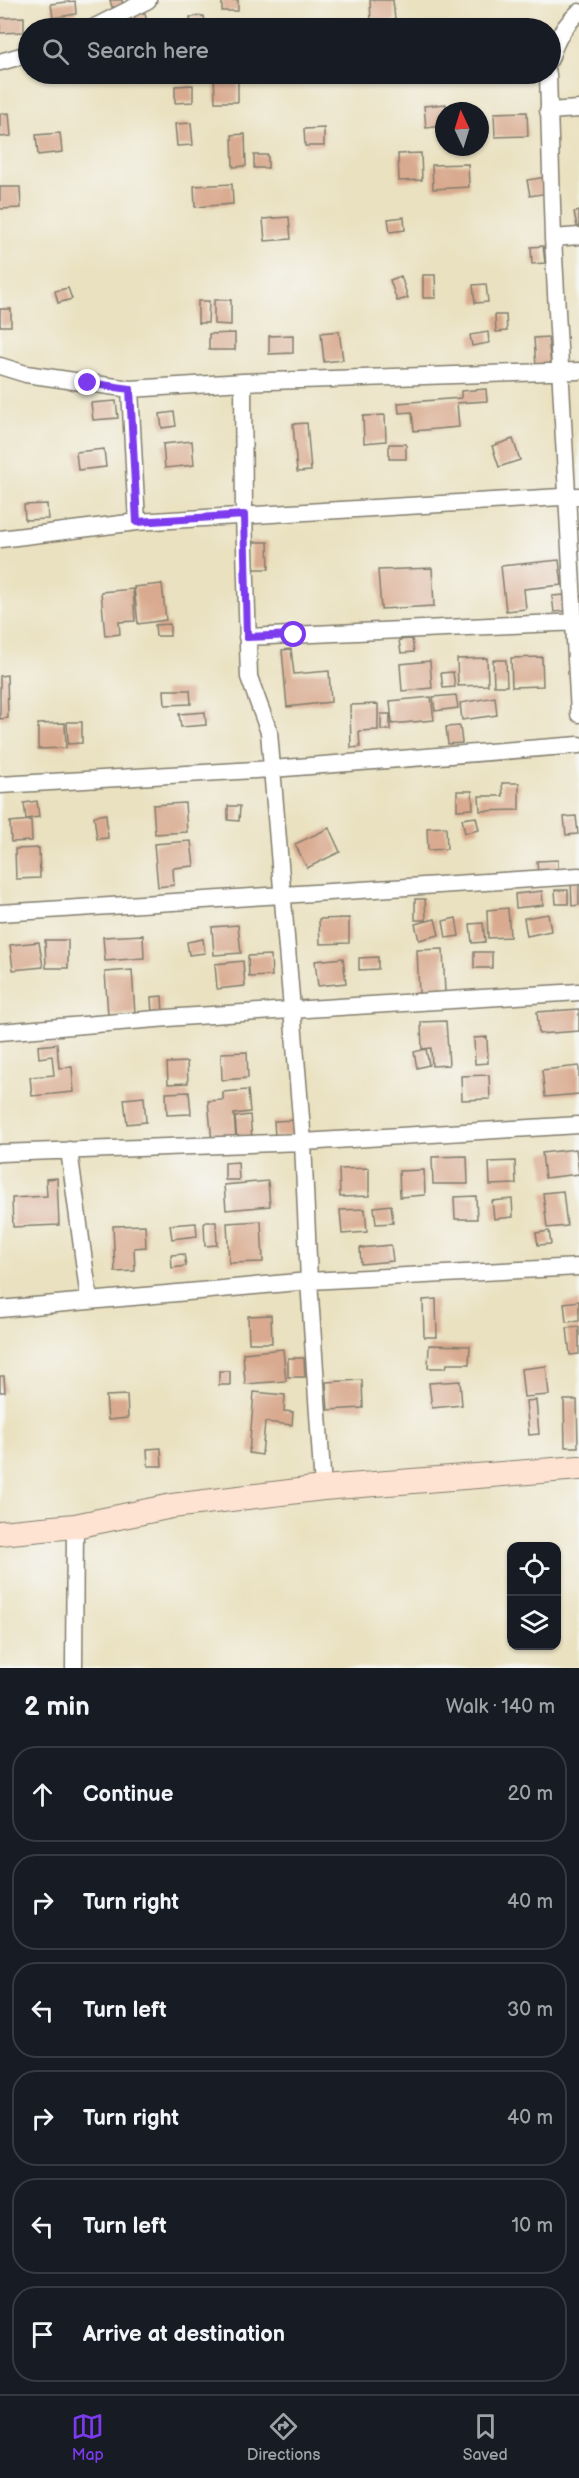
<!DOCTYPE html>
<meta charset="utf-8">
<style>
:root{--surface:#171b24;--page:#242831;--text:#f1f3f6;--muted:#9ea1a6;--line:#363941;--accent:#7c3aed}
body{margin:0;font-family:"Balsamiq Sans",sans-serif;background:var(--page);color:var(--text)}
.controls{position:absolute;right:18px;bottom:18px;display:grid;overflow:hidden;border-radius:12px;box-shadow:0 2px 4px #0004}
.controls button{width:54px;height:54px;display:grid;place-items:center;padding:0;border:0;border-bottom:2px solid var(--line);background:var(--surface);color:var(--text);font:30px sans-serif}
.compass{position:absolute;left:435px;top:102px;width:54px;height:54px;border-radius:50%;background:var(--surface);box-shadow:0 2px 4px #0004;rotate:356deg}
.stop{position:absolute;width:18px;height:18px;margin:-14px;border:4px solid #7c3aed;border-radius:50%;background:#fff}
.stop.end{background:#7c3aed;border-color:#fff;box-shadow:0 2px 6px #0008}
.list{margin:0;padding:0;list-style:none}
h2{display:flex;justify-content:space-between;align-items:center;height:78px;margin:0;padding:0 24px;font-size:26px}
h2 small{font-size:20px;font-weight:400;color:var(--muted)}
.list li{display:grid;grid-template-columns:39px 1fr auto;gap:18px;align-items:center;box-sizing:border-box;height:96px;margin:0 12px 12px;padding:0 12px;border:2px solid var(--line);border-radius:24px}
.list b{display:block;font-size:22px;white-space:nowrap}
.list em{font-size:20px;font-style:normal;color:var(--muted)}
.icon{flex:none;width:33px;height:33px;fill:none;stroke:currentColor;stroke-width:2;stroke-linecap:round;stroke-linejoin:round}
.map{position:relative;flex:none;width:579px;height:1668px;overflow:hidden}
.search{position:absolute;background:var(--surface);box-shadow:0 2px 4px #0004;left:18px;right:18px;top:18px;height:66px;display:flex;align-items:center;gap:15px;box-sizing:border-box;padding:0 21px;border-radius:33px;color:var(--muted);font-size:22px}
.sheet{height:726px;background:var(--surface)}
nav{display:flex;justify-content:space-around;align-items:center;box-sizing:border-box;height:84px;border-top:2px solid var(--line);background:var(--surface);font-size:16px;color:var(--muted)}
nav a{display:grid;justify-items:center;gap:3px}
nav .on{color:var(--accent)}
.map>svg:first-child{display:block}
.building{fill:#d9aa8f}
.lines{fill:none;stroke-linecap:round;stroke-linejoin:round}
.street-casing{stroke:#837e6e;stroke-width:19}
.secondary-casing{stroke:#837e6e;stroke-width:26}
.street{stroke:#fff;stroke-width:16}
.secondary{stroke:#fee3d2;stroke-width:24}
.route{stroke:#7c3aed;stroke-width:8}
</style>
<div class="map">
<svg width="579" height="1668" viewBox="0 0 579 1668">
<rect width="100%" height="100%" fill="#f6f6f2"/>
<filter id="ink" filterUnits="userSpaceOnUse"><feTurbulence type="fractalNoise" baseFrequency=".0167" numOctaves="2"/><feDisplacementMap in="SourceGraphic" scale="12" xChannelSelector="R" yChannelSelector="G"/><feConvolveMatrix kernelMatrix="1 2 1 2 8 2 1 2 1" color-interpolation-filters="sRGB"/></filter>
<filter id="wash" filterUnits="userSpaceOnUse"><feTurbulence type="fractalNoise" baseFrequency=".008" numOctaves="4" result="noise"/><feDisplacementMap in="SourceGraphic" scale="24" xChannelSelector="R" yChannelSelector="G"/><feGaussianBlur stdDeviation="1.35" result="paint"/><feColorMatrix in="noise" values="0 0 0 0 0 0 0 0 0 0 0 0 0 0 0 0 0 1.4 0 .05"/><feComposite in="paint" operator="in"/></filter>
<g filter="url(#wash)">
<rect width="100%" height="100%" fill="#eae1c0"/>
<g id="blocks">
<path class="building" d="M 110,0 L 122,0 L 123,6 L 112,7 Z
M 222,0 L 238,0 L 238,11 L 222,11 Z
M 370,0 L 393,0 L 395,20 L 371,22 Z
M 75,1 L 76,14 L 53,18 L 51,4 Z
M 145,13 L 148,28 L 137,28 L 134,15 Z
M 204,16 L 206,28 L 191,28 L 190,17 Z
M 24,17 L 24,32 L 0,33 L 0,18 Z
M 214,74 L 238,74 L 238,102 L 215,102 Z
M 193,85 L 193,102 L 175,103 L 175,86 Z
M 446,104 L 444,126 L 426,128 L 424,106 Z
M 527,112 L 528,136 L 495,137 L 494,113 Z
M 9,113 L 11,136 L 0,137 L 0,114 Z
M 191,123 L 193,145 L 177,146 L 175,124 Z
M 324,128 L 324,146 L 305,146 L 304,129 Z
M 60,133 L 62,152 L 38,155 L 36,135 Z
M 245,134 L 246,166 L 233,167 L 232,135 Z
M 421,153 L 422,180 L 399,181 L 398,154 Z
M 254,155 L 268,155 L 268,168 L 254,168 Z
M 468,164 L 469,187 L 433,189 L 432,165 Z
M 546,177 L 548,193 L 530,196 L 527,180 Z
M 232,184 L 233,204 L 195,207 L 194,186 Z
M 0,187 L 20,187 L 21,208 L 0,209 Z
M 579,211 L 579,231 L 578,231 L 574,212 Z
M 289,217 L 291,239 L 265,241 L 263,219 Z
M 404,217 L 405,230 L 390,232 L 388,219 Z
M 543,246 L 545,263 L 532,264 L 531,247 Z
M 423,275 L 435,275 L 436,298 L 423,298 Z
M 401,276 L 408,298 L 397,301 L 390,280 Z
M 486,284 L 488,302 L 475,303 L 473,285 Z
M 68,288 L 72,299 L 58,303 L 55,291 Z
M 214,300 L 231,300 L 231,325 L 214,324 Z
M 198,301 L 209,301 L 208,323 L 198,323 Z
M 0,309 L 11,309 L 11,326 L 0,326 Z
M 495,315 L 506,315 L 507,331 L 496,332 Z
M 339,331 L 343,360 L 324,362 L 321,333 Z
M 488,332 L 489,343 L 472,346 L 470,335 Z
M 235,333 L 235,350 L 209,350 L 209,334 Z
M 293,335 L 293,353 L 269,354 L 269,336 Z
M 548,337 L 551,366 L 536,367 L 534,338 Z
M 486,389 L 487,401 L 457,403 L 459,427 L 414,431 L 412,412 L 399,413 L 398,403 L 461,398 L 461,391 Z
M 116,401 L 118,418 L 93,420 L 91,403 Z
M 174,412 L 176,426 L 162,428 L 160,414 Z
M 385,415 L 386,441 L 364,443 L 363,416 Z
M 307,423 L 311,471 L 297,472 L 293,424 Z
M 513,439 L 520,460 L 499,467 L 492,446 Z
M 192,441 L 194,465 L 165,468 L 163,444 Z
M 389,444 L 406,444 L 406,459 L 389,459 Z
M 104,449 L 106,467 L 78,470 L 76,452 Z
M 47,504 L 48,519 L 25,520 L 24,505 Z
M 251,542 L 268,542 L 269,569 L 252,569 Z
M 559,560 L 562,585 L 524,589 L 526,609 L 506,611 L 501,566 Z
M 432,568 L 434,606 L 381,609 L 378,570 Z
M 162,584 L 166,620 L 138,624 L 134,587 Z
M 133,589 L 135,621 L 119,622 L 120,634 L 105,636 L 101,592 Z
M 564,595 L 566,611 L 554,612 L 552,596 Z
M 170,624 L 170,636 L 156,636 L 155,625 Z
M 412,639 L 414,652 L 401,653 L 399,640 Z
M 291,649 L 294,674 L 329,671 L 331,702 L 287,707 L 282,650 Z
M 542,657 L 543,686 L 512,687 L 511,658 Z
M 487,658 L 488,685 L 458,686 L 457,659 Z
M 493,660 L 506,660 L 507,686 L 494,686 Z
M 430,661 L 432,688 L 402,691 L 400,664 Z
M 453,672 L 455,687 L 443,688 L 441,673 Z
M 7,675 L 8,718 L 0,719 L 0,676 Z
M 164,690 L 190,690 L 191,704 L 165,705 Z
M 456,695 L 458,708 L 435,711 L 433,697 Z
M 431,697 L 434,720 L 392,724 L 390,701 Z
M 495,697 L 497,715 L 462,720 L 460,703 Z
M 378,704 L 378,730 L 359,731 L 360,747 L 351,748 L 350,705 Z
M 205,712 L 206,725 L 181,727 L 179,714 Z
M 381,714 L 390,714 L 390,730 L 381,730 Z
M 67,722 L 82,722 L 82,743 L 68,744 Z
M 65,723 L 66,748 L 38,749 L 38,724 Z
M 460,726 L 462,743 L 448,744 L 446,727 Z
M 502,783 L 519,783 L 519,810 L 480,811 L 479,796 L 503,796 Z
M 457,791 L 472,791 L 473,809 L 457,810 Z
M 37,801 L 39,817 L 26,819 L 24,803 Z
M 185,803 L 187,832 L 155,834 L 153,805 Z
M 228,806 L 240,806 L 239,821 L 228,820 Z
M 106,814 L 108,838 L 97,839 L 94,816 Z
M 576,816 L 578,834 L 566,835 L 564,817 Z
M 476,817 L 479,830 L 465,833 L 462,819 Z
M 31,820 L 32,841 L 11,842 L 10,822 Z
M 446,827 L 447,849 L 428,850 L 427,828 Z
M 329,828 L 340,852 L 307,868 L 295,844 Z
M 191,841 L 194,866 L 173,868 L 174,885 L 158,887 L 154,844 Z
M 39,848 L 40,878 L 16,879 L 15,849 Z
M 558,860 L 558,873 L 538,873 L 537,861 Z
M 571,881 L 579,881 L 579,905 L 572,906 Z
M 555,890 L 568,890 L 568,904 L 556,904 Z
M 542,891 L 543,905 L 516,908 L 515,894 Z
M 415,899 L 425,899 L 426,920 L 415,920 Z
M 508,908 L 510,937 L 488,938 L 487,910 Z
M 548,914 L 551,931 L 527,936 L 524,918 Z
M 349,918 L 349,943 L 320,944 L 319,919 Z
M 456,918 L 459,936 L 446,938 L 443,921 Z
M 435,919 L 439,935 L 419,940 L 415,924 Z
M 483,923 L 485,942 L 472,943 L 470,924 Z
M 238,925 L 241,953 L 214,955 L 212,927 Z
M 143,935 L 144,958 L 105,961 L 103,937 Z
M 203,939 L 205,953 L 189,955 L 187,942 Z
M 45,940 L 68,940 L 68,968 L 46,968 Z
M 39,942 L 43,967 L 13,970 L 10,945 Z
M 443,949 L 445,993 L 419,994 L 417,950 Z
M 474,952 L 492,952 L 492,968 L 474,968 Z
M 271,955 L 272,976 L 249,977 L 248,956 Z
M 378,957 L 378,969 L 359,970 L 359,958 Z
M 343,958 L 346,983 L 318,986 L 315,961 Z
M 243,961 L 245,986 L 217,989 L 215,964 Z
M 132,970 L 135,1014 L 108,1015 L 105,972 Z
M 162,996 L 163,1015 L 152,1015 L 151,997 Z
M 579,1009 L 579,1031 L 539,1034 L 537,1012 Z
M 446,1021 L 449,1065 L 432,1066 L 431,1048 L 422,1049 L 421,1022 Z
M 487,1037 L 488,1063 L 475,1064 L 474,1038 Z
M 57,1044 L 59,1068 L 72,1067 L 74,1092 L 32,1096 L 30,1077 L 54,1075 L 52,1056 L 39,1058 L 38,1046 Z
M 426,1049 L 429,1065 L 417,1068 L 414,1052 Z
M 247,1052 L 248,1078 L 222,1080 L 221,1053 Z
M 187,1062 L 188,1083 L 168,1084 L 167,1063 Z
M 579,1066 L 579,1094 L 545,1097 L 542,1070 Z
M 489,1075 L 490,1099 L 462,1100 L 461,1076 Z
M 248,1090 L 250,1112 L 234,1114 L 236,1140 L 212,1142 L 208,1101 L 223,1100 L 223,1092 Z
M 189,1092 L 191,1114 L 167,1115 L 166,1093 Z
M 144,1097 L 146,1122 L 127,1124 L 124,1099 Z
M 250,1115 L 252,1139 L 237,1140 L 235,1117 Z
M 297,1120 L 297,1135 L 275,1137 L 274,1121 Z
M 576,1149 L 579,1174 L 545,1178 L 542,1153 Z
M 467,1156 L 468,1184 L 433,1184 L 432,1157 Z
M 515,1161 L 516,1184 L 490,1185 L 489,1162 Z
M 238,1162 L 239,1180 L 225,1180 L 225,1163 Z
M 369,1168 L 369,1196 L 340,1197 L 339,1169 Z
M 424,1170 L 425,1195 L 400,1197 L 399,1171 Z
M 57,1178 L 59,1225 L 13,1227 L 12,1198 L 47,1196 L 46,1179 Z
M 268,1181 L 270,1206 L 226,1210 L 224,1185 Z
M 563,1191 L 567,1226 L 547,1228 L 543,1193 Z
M 476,1196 L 477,1219 L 455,1219 L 454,1197 Z
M 512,1199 L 513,1217 L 494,1219 L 492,1201 Z
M 391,1205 L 393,1223 L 376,1224 L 374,1207 Z
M 365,1209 L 367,1232 L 342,1234 L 340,1210 Z
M 261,1221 L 263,1262 L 229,1263 L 227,1223 Z
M 204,1222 L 216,1222 L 217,1245 L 205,1246 Z
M 196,1223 L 197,1236 L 172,1239 L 170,1225 Z
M 145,1225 L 146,1247 L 134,1248 L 135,1271 L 115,1272 L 113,1226 Z
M 549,1231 L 551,1244 L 538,1245 L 536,1233 Z
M 391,1245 L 393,1261 L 361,1264 L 360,1248 Z
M 184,1254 L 186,1266 L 172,1268 L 171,1255 Z
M 436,1299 L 437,1337 L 424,1337 L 423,1300 Z
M 579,1301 L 579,1321 L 566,1322 L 564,1303 Z
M 271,1315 L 272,1343 L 249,1343 L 248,1316 Z
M 579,1327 L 579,1354 L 570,1355 L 567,1328 Z
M 429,1345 L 470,1346 L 469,1364 L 447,1364 L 446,1368 L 428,1368 Z
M 283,1349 L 286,1381 L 245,1384 L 243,1353 Z
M 288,1358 L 304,1358 L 305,1377 L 288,1377 Z
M 546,1366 L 549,1395 L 524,1397 L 521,1369 Z
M 219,1371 L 230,1371 L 230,1385 L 219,1385 Z
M 0,1376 L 4,1376 L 5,1392 L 0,1392 Z
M 362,1380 L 363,1408 L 328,1410 L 326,1382 Z
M 460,1381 L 462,1405 L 432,1408 L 429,1383 Z
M 254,1392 L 285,1395 L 284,1411 L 293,1412 L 292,1425 L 265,1422 L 262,1455 L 249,1453 Z
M 127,1395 L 128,1418 L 108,1420 L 106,1396 Z
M 536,1400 L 539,1434 L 529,1435 L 526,1401 Z
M 564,1400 L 577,1400 L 578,1447 L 565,1447 Z
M 161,1448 L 162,1466 L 148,1466 L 147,1449 Z"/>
</g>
</g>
<g filter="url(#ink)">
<use href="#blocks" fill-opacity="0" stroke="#837e6e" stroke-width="1.5"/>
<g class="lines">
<g class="street-casing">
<path id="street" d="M 93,28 L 148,0
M 550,59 C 556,39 564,26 579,12
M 0,62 L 28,54
M 548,74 L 553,238 L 579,714
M 548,111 L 579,109
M 553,238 L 579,236
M 0,366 L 26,374 L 130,389 L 243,382 L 579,371
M 243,382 L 244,515 L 249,677 L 269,732 L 303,1142 L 309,1281 L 323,1488
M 130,389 L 137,522
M 0,539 L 137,522 L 578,496
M 247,637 L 579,622
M 0,785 L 272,769 L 579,745
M 0,913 L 579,876
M 0,1032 L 180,1017 L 579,992
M 69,1150 L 89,1299
M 0,1153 L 303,1142 L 579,1125
M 0,1309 L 309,1281 L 579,1267
M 74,1668 L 75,1526"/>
</g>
<g class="secondary-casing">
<path id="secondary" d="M 0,1533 L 75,1526 L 172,1506 L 323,1488 L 579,1468"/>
</g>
<use href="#street" class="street"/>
<use href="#secondary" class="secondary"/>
</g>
</g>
<g class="lines" filter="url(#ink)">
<path class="route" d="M 88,383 L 130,389 L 137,522 L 244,515 L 247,637 L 294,635"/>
</g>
</svg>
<div class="controls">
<button><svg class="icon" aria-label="locate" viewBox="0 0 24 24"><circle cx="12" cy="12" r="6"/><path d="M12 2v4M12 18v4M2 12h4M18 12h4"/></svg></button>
<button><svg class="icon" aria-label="layers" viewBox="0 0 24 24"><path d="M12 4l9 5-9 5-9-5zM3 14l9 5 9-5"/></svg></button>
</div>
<svg class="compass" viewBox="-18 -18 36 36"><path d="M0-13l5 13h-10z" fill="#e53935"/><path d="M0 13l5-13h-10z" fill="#9ea1a6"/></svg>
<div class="stop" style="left:294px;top:635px"></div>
<div class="stop end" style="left:88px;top:383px"></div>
<div class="search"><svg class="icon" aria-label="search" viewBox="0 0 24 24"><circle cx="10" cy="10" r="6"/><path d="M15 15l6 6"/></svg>Search here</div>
</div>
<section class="sheet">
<h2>2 min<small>Walk · 140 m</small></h2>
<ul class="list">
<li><svg class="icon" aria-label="ahead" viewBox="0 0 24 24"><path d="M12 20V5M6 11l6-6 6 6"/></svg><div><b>Continue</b></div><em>20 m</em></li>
<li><svg class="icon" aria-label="right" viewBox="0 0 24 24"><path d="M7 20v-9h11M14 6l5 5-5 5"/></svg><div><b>Turn right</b></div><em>40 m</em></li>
<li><svg class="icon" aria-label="left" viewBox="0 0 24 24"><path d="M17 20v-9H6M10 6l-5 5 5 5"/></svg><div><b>Turn left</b></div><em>30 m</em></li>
<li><svg class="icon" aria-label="right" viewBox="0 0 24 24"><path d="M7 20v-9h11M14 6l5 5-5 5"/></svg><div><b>Turn right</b></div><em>40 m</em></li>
<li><svg class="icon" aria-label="left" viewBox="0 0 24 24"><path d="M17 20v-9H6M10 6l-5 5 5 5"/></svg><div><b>Turn left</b></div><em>10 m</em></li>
<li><svg class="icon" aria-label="arrive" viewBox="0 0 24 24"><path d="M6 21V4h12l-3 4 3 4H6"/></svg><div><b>Arrive at destination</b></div></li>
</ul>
</section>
<nav>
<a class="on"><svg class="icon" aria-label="map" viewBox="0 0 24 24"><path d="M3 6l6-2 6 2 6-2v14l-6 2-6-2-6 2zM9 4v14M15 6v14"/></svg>Map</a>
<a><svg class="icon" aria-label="directions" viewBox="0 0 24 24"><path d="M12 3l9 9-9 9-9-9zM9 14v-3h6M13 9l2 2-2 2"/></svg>Directions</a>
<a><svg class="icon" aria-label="saved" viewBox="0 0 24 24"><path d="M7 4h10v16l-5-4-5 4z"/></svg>Saved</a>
</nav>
